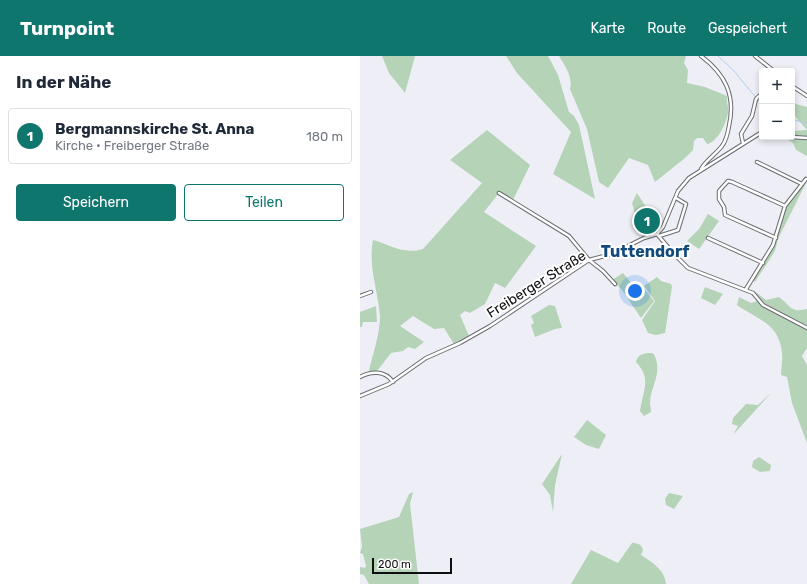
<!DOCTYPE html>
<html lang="de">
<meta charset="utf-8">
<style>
:root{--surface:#fff;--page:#f2f2f3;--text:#1f2937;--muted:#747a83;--line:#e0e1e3;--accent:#0f766e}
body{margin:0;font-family:Rubik,sans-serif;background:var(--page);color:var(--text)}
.controls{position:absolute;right:12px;top:12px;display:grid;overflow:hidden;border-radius:4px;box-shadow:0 2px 6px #0003}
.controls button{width:36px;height:36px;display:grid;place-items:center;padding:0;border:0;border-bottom:1px solid var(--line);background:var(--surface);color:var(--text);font:20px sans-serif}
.scale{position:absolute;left:12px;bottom:10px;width:80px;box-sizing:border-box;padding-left:4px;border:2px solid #0e0e10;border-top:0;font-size:11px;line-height:14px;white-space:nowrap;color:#0e0e10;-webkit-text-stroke:3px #fff;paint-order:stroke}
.you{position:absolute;left:275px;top:235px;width:14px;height:14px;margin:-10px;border:3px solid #fff;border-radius:50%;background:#1a73e8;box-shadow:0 0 0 6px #1a73e833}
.badge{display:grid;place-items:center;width:26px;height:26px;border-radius:50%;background:var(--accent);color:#fff;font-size:13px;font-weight:700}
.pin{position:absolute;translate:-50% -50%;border:2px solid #fff;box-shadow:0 1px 4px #0006}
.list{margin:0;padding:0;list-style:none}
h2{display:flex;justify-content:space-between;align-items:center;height:52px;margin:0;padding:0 16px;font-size:17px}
h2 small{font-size:13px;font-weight:400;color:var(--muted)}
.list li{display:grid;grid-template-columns:26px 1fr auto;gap:12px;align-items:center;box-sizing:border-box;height:56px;margin:0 8px 8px;padding:0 8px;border:1px solid var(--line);border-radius:4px}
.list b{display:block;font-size:15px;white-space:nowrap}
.list p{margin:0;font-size:13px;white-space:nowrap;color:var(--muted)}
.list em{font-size:13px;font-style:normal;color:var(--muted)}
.actions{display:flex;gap:8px;padding:12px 16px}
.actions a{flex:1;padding:9px 0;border:1px solid var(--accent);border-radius:4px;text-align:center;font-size:14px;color:var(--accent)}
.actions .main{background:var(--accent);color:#fff}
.map{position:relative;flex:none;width:447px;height:528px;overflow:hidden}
header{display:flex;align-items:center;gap:24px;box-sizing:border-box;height:56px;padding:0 20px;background:var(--accent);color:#fff}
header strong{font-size:19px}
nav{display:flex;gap:22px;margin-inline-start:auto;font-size:14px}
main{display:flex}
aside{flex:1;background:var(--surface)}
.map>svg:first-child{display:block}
.green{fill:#b4d3b7}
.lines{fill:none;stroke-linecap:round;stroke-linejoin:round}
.stream{stroke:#b5cef1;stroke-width:1}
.minor-casing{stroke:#6b6c72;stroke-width:4.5}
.minor{stroke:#fff;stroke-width:2.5}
.labels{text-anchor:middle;stroke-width:4;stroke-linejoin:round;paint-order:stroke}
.street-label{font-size:14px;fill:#0e0e10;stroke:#fff}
.quarter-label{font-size:16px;font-weight:bold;fill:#114a7b;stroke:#fff}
</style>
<header>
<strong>Turnpoint</strong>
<nav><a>Karte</a><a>Route</a><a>Gespeichert</a></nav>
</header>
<main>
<aside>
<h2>In der Nähe<small></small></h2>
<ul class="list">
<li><span class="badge">1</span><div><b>Bergmannskirche St. Anna</b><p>Kirche · Freiberger Straße</p></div><em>180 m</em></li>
</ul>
<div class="actions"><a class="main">Speichern</a><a>Teilen</a></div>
</aside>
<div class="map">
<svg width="447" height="528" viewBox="0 0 447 528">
<rect width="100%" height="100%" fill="#eeeff6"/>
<path class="green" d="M 22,0 L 55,0 L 45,37 L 29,17 Z
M 146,0 L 188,0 L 198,19 L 209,56 L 214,60 L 219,69 L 235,143 L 193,118 L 211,76 L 157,17 Z
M 199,0 L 326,0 L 324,7 L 328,14 L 327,27 L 345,31 L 367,40 C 366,46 369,51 368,56 C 367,66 358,86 347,88 L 343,82 L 337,82 L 334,85 L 333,94 L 325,102 L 295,126 L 288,109 L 269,102 L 248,132 L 239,126 L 227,73 L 210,33 C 213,21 205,10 199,0 Z
M 432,47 L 447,51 L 447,100 L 436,94 L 433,87 L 424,81 L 432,81 L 432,75 L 447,74 L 432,57 Z
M 127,74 L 170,109 L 153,144 L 139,137 L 124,156 L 176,190 L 145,232 L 135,227 L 125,248 L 110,257 L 105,255 L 100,259 L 109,280 L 94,288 L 84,272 L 74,273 L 53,260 L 40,270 L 64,286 L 55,293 L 48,291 L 43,295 L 31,297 L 17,315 L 9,315 C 13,297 20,278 20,260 C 18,234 8,211 13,184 C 31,189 44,199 63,193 L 122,127 L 90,104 Z
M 447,125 L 418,183 L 415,195 L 395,226 L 393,224 L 415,189 L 427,149 Z
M 277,137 L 290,157 L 277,166 L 272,147 Z
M 348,158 L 359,165 L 339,193 L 327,185 L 339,173 Z
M 263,217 L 275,232 L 277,229 L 283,231 L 294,245 L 281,262 L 262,234 L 252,224 Z
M 297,221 L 301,225 L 311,228 L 312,231 L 305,277 L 296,279 L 288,277 L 282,264 L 295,245 L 284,230 Z
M 345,231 L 363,238 L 355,249 L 341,242 Z
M 396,236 L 406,244 L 419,241 C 431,250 430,257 447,253 L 447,292 L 442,300 L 447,309 L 447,387 L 432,347 L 427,321 L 421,319 C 421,312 423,305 422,297 C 419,267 398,264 377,249 L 379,241 L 391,247 L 397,245 L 422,260 L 426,259 L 399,244 Z
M 189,249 L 195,250 L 202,272 L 195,273 L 175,281 L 171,269 L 174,267 L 171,260 Z
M 16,250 L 17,266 L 3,266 L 2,271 L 0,271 L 0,256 Z
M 292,297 L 294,298 C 303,318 291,328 290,347 C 290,350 291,353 291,356 L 284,360 L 280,355 C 283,334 292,323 276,306 C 277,298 285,297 292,297 Z
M 411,337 L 373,379 L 378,370 L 372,368 L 373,362 L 386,348 L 398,349 Z
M 227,364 L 246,379 L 239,393 L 226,389 L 214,381 Z
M 202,398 L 195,429 L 193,456 L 190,439 L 182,428 Z
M 399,401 L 411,409 L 410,415 L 400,416 L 392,411 L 393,405 Z
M 53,436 L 50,448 L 59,528 L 9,528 L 4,519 L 0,518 L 0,511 L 5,512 L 6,510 L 3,498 L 0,497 L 2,491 L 0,473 L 39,461 L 49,438 Z
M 309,437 L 323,440 L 314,453 L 306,449 L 305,443 Z
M 272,487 C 277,487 282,488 283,494 L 281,499 C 292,506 305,514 306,528 L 211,528 L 231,494 L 258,507 Z"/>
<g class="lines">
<path class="stream" d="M 358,0 L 374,15 L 402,49
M 432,63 L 447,68"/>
<g class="minor-casing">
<path id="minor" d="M 395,0 L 414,15
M 432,30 L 447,40
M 432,81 L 447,82
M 383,87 L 381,78 L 392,60 L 396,43 L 399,40
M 397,106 L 442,128
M 341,113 C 346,104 356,98 362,90 C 366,85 368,76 369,70 C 376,39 365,18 341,0
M 139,137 L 209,180 L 229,204 L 243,215 L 255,228
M 297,178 L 313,197 L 328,212 L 393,237 L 403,249 L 447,272
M 299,180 L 318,174 L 326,148 L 316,142
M 348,182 L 403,207
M 416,182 L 365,159 L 364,151 L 359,143 L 359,135 L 368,125 L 372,126 L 425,150
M 386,233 L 413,189 L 425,150 L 446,123
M 0,240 L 11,236
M 0,321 C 11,315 25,314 33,326
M 0,340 L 29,328 L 66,302 L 100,287 L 130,270 L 229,204 L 252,198 L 284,182 L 297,178 L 303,171 L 318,135 L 329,122 L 402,76"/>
</g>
<use href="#minor" class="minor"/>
</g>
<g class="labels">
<g class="street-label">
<text transform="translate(176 228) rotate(-32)" y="5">Freiberger Straße</text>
</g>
<g class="quarter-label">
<text x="285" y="201">Tuttendorf</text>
</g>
</g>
</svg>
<div class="controls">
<button>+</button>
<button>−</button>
</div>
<div class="scale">200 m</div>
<div class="you"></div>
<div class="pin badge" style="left:287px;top:165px">1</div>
</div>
</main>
